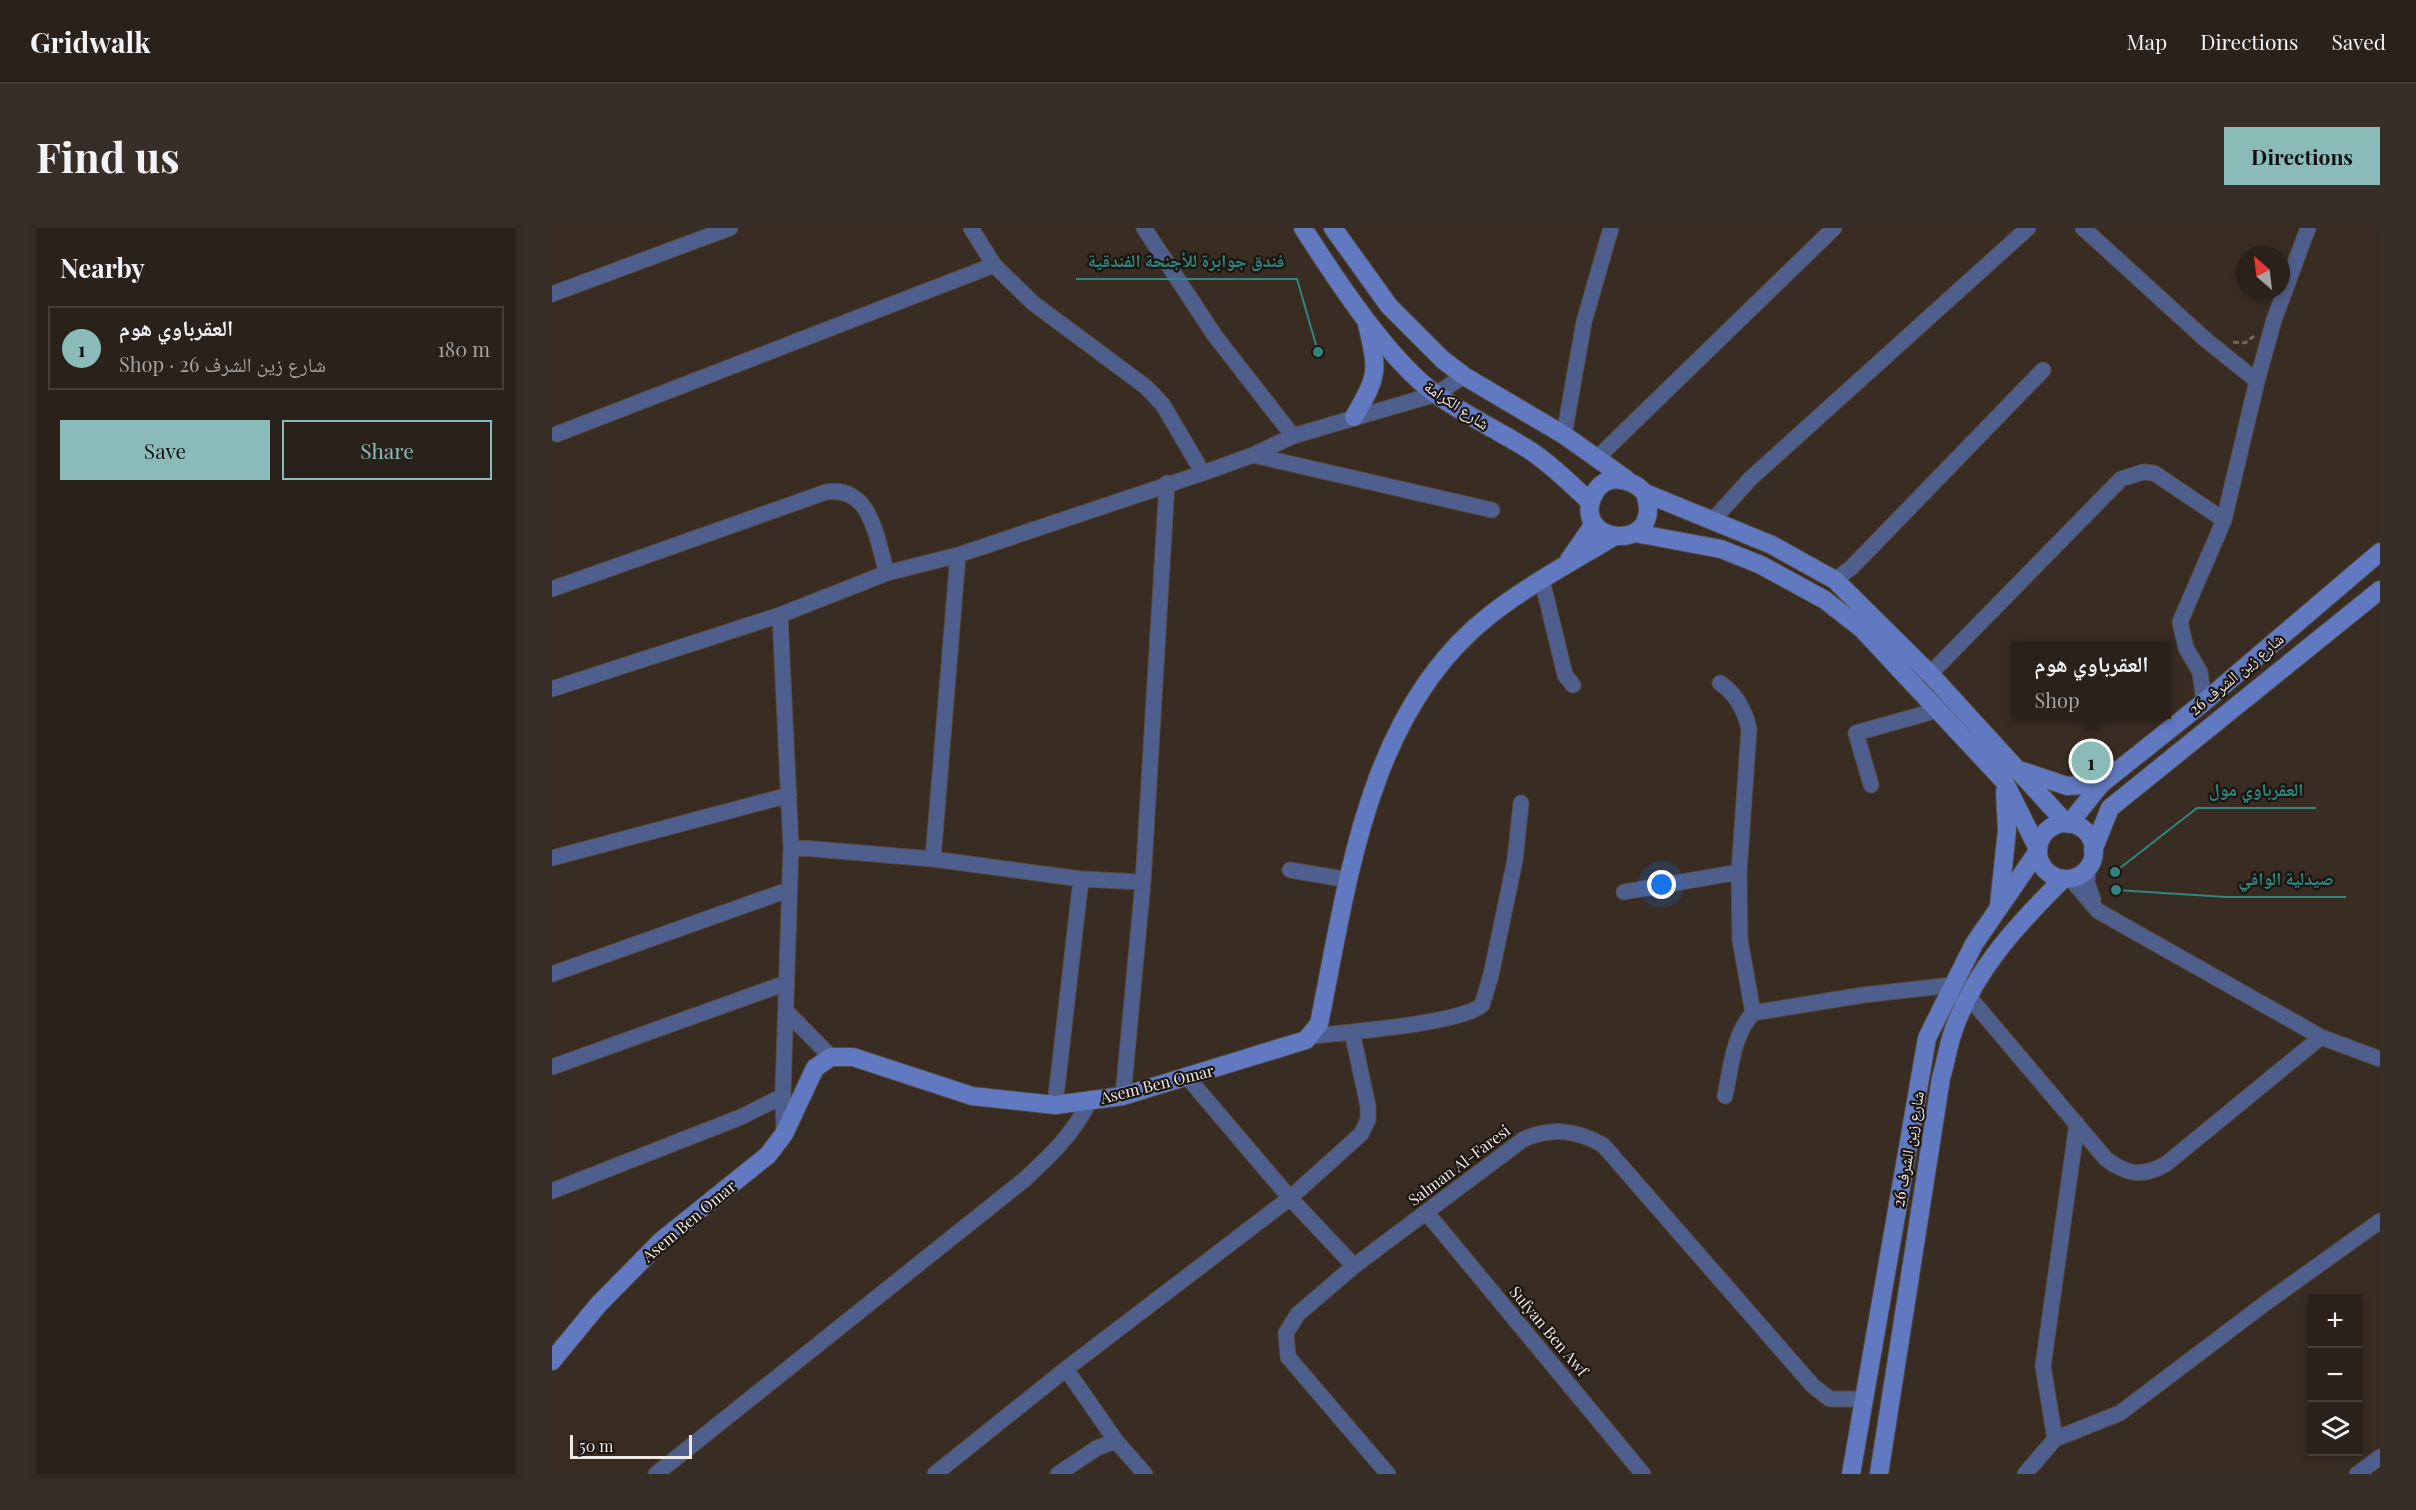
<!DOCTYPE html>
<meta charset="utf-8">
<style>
:root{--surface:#2a211a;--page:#362e27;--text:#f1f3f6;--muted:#a5a3a2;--line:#463e39;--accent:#8bbbb9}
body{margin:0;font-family:"Playfair Display","Noto Naskh Arabic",serif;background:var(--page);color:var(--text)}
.controls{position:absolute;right:18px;bottom:18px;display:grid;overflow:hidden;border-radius:0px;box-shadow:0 3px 9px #0003}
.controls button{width:54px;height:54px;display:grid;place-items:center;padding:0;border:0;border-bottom:2px solid var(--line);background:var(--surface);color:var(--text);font:30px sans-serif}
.compass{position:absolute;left:1684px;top:18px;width:54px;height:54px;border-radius:50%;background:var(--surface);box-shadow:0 3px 9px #0003;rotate:332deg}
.scale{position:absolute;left:18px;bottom:15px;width:122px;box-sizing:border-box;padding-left:6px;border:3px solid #efe7e1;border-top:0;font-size:16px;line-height:21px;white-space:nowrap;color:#efe7e1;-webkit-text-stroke:4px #1b1612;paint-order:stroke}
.you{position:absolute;left:1110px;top:657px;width:21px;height:21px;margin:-15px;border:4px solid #fff;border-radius:50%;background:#1a73e8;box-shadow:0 0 0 9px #1a73e833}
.badge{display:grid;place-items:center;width:39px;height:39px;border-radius:50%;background:var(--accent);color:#111;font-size:20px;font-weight:700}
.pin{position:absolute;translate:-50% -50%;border:3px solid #fff;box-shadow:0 2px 6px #0006}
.popup{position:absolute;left:1460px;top:413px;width:159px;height:78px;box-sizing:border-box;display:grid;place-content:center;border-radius:0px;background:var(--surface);filter:drop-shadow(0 2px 4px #0005);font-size:20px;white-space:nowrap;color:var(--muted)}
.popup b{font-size:22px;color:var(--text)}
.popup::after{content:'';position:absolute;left:50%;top:100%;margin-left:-12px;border:12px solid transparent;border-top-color:var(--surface)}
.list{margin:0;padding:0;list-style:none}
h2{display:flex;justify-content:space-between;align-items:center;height:78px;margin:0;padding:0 24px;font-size:26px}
h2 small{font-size:20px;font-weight:400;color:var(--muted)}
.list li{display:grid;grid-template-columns:39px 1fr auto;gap:18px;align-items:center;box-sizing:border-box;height:84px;margin:0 12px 12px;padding:0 12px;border:2px solid var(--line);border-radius:0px}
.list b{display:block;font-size:22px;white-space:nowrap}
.list p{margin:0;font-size:20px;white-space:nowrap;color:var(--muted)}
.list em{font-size:20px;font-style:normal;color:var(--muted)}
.actions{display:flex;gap:12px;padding:18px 24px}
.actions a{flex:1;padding:14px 0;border:2px solid var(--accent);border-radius:0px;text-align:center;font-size:21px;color:var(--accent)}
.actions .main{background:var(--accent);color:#111}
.icon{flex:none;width:33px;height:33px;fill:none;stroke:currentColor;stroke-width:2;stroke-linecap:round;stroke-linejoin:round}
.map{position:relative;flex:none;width:1828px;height:1246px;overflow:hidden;border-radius:0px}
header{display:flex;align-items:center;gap:36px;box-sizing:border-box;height:84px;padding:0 30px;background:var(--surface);border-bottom:2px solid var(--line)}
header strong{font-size:28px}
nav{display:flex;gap:33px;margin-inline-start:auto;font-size:21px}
.intro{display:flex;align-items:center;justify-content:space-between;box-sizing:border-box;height:144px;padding:0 36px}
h1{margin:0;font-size:42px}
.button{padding:15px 27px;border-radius:0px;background:var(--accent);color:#111;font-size:21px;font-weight:700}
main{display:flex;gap:36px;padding:0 36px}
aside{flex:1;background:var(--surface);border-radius:0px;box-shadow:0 3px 9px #0003}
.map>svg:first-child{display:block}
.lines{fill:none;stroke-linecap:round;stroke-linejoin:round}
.street-casing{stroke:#554a41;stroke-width:17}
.secondary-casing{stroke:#554a41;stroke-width:20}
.path{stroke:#72675f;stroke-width:3;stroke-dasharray:6 3;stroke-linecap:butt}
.street{stroke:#4f5f8d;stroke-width:15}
.secondary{stroke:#6179c1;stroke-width:18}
.labels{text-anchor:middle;stroke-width:4.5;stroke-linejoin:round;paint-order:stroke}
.street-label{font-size:16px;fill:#efe7e1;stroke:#1b1612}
.leader{fill:none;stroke:#31877f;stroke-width:2}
.callout-dot{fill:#31877f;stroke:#1b1612;stroke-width:2}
.callout-label{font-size:18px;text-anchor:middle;font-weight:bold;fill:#31877f;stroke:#1b1612;stroke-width:4.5;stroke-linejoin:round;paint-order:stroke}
</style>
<header>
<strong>Gridwalk</strong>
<nav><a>Map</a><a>Directions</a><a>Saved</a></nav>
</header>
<div class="intro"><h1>Find us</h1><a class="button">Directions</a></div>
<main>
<aside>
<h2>Nearby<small></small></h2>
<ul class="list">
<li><span class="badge">1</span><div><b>العقرباوي هوم</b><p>Shop · شارع زين الشرف 26</p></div><em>180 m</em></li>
</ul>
<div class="actions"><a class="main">Save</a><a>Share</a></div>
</aside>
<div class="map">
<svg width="1828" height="1246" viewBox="0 0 1828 1246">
<rect width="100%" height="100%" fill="#382c23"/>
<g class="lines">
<g class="street-casing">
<path id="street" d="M 419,0 L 442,37 L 481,75 L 594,159 L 611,177 L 651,245
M 592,0 L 663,108 L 741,208
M 1531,0 L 1654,112 L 1705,153
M 0,66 L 178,0
M 5,206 L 442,37
M 1012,207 L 1032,94 L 1059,0
M 701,227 L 940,282
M 1045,230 L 1282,0
M 1161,292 L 1198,251 L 1476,0
M 990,352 L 1013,447 L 1021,457
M 1283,352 L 1300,339 L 1491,142
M 0,361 L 274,264 C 320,257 324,311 335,345
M 228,387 L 239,619 L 231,862 L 232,906
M 1378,446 L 1569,251 L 1591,244 L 1602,245 L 1672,292
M 1168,455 C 1184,466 1193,483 1197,501 L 1187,644 L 1188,712 L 1201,785 L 1311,767 L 1400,757
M 0,461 L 228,387 L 335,345 L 406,327 L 651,245 L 701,227 L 741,208 L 884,166 L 912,148
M 1652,474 L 1648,444 L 1634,420 L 1628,394 L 1672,292 L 1705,153 L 1722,92 L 1756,0
M 1319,557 L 1304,505 L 1386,482
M 239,619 L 381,631 L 529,651 L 591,654
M 0,630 L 237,567
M 381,631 L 406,327
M 1536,640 L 1535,655 L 1541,671
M 738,642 L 797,652
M 1518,650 L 1546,683 L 1769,809 L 1828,831
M 1072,664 L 1187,644
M 0,746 L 236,662
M 1417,769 L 1554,931 C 1575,947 1591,949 1614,936 L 1769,809
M 235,784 L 279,829
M 760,808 C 794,804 907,796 930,777 L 939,747 L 963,632 L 969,575
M 0,839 L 234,755
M 636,850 L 738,970 L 802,1038
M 571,868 L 591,654 L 615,255
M 1173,868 C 1179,840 1181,807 1201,785
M 503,877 L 529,651
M 0,963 L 189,889 L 231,868
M 874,984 L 1091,1246
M 514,1141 L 564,1213
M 1503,1211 L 1491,1138 L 1525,896
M 104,1246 L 473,951 C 501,925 520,907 538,873
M 383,1246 L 514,1141 L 738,970 L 809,906 L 816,892 L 816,878 L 800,804
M 506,1246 L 545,1220 L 564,1213 L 593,1246
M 836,1246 L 736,1129 L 734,1105 L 746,1086 L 802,1038 L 972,911 C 1001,899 1024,902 1051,917 L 1261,1158 L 1278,1171 L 1312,1171
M 1473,1246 L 1503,1211 L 1568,1185 L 1715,1074 L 1828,993
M 1805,1246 L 1828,1229"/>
</g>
<g class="secondary-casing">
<path id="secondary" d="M 751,0 C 783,50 837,133 885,167 C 915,188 949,204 979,223 C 1001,238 1019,256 1038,274
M 781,0 L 837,78 L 891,132 L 912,148 L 1012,207 L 1074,251
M 802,189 C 827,146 826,143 815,96
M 1093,265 C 1114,327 1016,317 1042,266 C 1053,244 1079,250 1093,265 L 1220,317 L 1283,352 L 1378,446 L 1514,595
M 1083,305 L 1169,321 L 1209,337 L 1273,372 L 1310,401 L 1452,553 L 1486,621
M 1017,332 L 1042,296
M 1470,543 L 1515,558 L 1549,556
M1486 623a28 28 0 1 1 56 0a28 28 0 1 1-56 0Z
M 1517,596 L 1549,556 L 1652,474 L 1828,324
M 1541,622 L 1558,580 L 1828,362
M 1447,677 L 1455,602 L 1453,564
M 0,1133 L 46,1077 L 109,1013 L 216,927 L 232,906 L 263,840 L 279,829 L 301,829 L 420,868 L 503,877 L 571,868 L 754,812 L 767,796 C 796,654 815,483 938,387 C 976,357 1020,334 1061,309
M 1299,1246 L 1375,810 L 1422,716 L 1486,623
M 1327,1246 L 1389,850 C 1394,834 1396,817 1402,801 C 1423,741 1467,695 1511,651"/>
</g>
<path class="path" d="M 1681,114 L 1693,115 L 1702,108"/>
<use href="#street" class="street"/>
<use href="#secondary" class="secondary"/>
</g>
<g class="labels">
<g class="street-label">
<text transform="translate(905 177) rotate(34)" y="6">شارع الكرامة</text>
<text transform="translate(1684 446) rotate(-40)" y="6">شارع زين الشرف 26</text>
<text transform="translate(605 856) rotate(-14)" y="6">Asem Ben Omar</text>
<text transform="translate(1356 921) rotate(-80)" y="6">شارع زين الشرف 26</text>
<text transform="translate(907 937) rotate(-37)" y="6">Salman Al-Faresi</text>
<text transform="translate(137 993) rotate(-40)" y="6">Asem Ben Omar</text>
<text transform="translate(997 1103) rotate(50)" y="6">Sufyan Ben Awf</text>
</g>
</g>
<path class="leader" d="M766 124L745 51H524M1563 644L1645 580H1764M1564 662L1674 669H1794"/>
<g class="callout-dot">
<circle cx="766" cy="124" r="6"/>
<circle cx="1563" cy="644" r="6"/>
<circle cx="1564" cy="662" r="6"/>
</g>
<g class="callout-label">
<text x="634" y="39">فندق جوابرة للأجنحة الفندقية</text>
<text x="1704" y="568">العقرباوي مول</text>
<text x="1734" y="657">صيدلية الوافي</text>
</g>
</svg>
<div class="controls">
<button>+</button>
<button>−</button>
<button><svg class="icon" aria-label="layers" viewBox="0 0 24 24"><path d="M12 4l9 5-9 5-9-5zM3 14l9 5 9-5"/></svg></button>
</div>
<svg class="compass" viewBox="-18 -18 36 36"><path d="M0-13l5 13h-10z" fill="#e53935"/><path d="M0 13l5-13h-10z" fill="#a5a3a2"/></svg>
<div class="scale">50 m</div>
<div class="you"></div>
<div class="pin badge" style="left:1539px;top:533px">1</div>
<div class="popup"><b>العقرباوي هوم</b>Shop</div>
</div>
</main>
